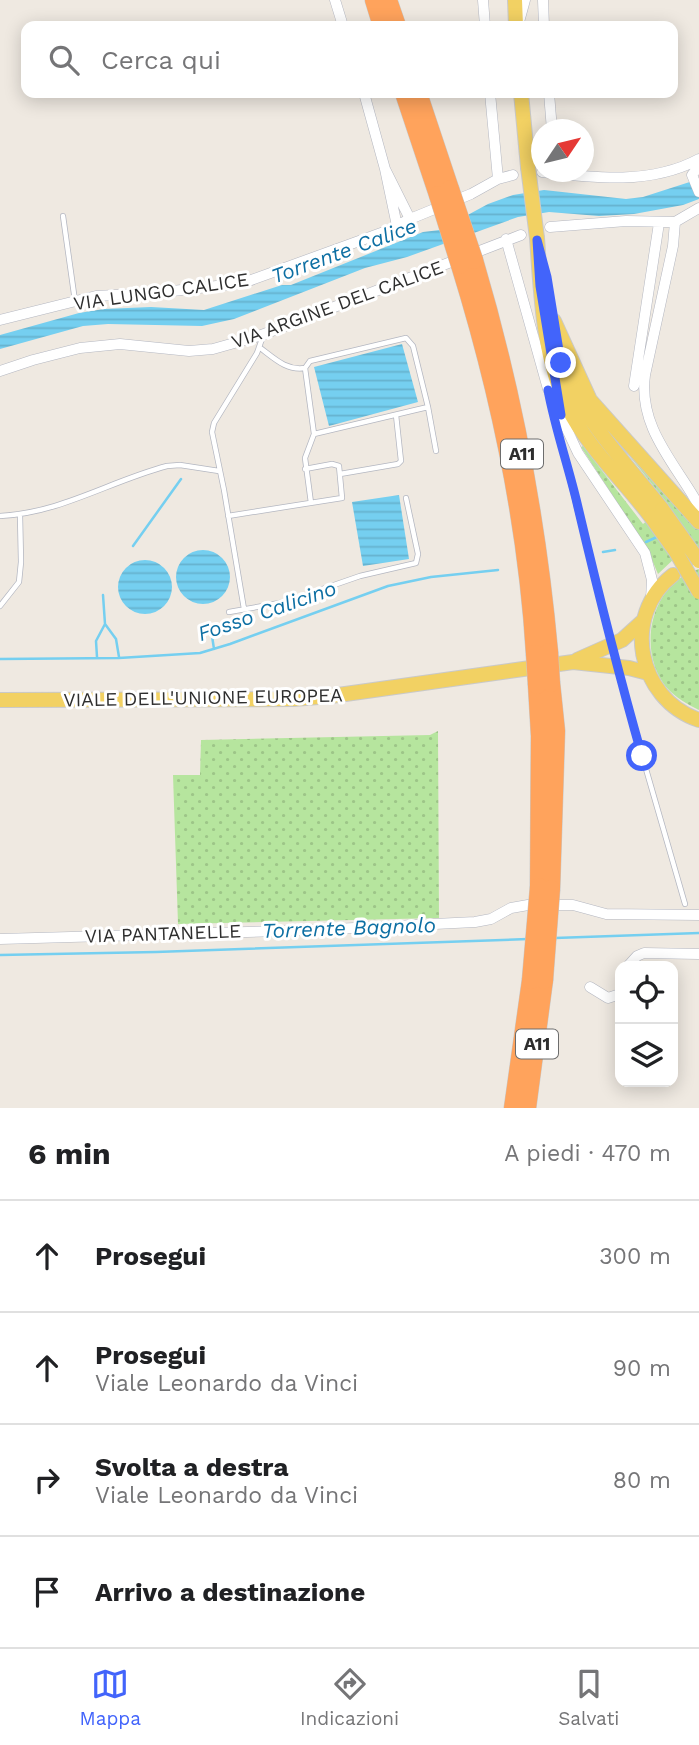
<!DOCTYPE html>
<html lang="it">
<meta charset="utf-8">
<style>
:root{--surface:#fff;--page:#f2f2f2;--text:#202124;--muted:#757577;--line:#e0e0e0;--accent:#4264fb}
body{margin:0;font-family:"Work Sans",sans-serif;background:var(--page);color:var(--text)}
.controls{position:absolute;right:21px;bottom:21px;display:grid;overflow:hidden;border-radius:14px;box-shadow:0 4px 18px #0003}
.controls button{width:63px;height:63px;display:grid;place-items:center;padding:0;border:0;border-bottom:2px solid var(--line);background:var(--surface);color:var(--text);font:35px sans-serif}
.compass{position:absolute;left:531px;top:119px;width:63px;height:63px;border-radius:50%;background:var(--surface);box-shadow:0 4px 18px #0003;rotate:55deg}
.stop{position:absolute;width:21px;height:21px;margin:-16px;border:5px solid #4264fb;border-radius:50%;background:#fff}
.stop.end{background:#4264fb;border-color:#fff;box-shadow:0 2px 7px #0008}
.list{margin:0;padding:0;list-style:none}
h2{display:flex;justify-content:space-between;align-items:center;height:91px;margin:0;padding:0 28px;font-size:30px}
h2 small{font-size:23px;font-weight:400;color:var(--muted)}
.list li{display:grid;grid-template-columns:46px 1fr auto;gap:21px;align-items:center;box-sizing:border-box;height:112px;padding:0 28px;border-top:2px solid var(--line)}
.list b{display:block;font-size:26px;white-space:nowrap}
.list p{margin:0;font-size:23px;white-space:nowrap;color:var(--muted)}
.list em{font-size:23px;font-style:normal;color:var(--muted)}
.icon{flex:none;width:38px;height:38px;fill:none;stroke:currentColor;stroke-width:2;stroke-linecap:round;stroke-linejoin:round}
.map{position:relative;flex:none;width:699px;height:1108px;overflow:hidden}
.search{position:absolute;background:var(--surface);box-shadow:0 4px 18px #0003;left:21px;right:21px;top:21px;height:77px;display:flex;align-items:center;gap:18px;box-sizing:border-box;padding:0 24px;border-radius:14px;color:var(--muted);font-size:26px}
.sheet{height:539px;background:var(--surface)}
nav{display:flex;justify-content:space-around;align-items:center;box-sizing:border-box;height:98px;border-top:2px solid var(--line);background:var(--surface);font-size:19px;color:var(--muted)}
nav a{display:grid;justify-items:center;gap:4px}
nav .on{color:var(--accent)}
.map>svg:first-child{display:block}
.grass{fill:url(#grass-dots)}
.water{fill:url(#water-rules)}
.lines{fill:none;stroke-linecap:round;stroke-linejoin:round}
.stream{stroke:#75cff0;stroke-width:2.5}
.lane-casing{stroke:#b4b7c1;stroke-width:6}
.street-casing{stroke:#b4b7c1;stroke-width:11}
.primary-casing{stroke:#c9c9c9;stroke-width:16}
.highway-casing{stroke:#c9c9c9;stroke-width:19}
.lane{stroke:#fff;stroke-width:4.5}
.street{stroke:#fff;stroke-width:10}
.primary{stroke:#f2d163;stroke-width:14}
.highway{stroke:#ffa35c;stroke-width:18}
.lane-bridge-casing{stroke:#b4b7c1;stroke-width:6;stroke-linecap:butt}
.primary-bridge-casing{stroke:#c9c9c9;stroke-width:16;stroke-linecap:butt}
.highway-bridge-casing{stroke:#c9c9c9;stroke-width:19;stroke-linecap:butt}
.lane-bridge{stroke:#fff;stroke-width:4.5}
.primary-bridge{stroke:#f2d163;stroke-width:14}
.highway-bridge{stroke:#ffa35c;stroke-width:18}
.route{stroke:#4264fb;stroke-width:9}
.labels{text-anchor:middle;stroke-width:6;stroke-linejoin:round;paint-order:stroke}
.shield{fill:#fff;stroke:#6d6d6d;stroke-width:2}
.shield-label{font-size:18px;font-weight:bold;fill:#2e2e2e}
.street-label{font-size:19px;fill:#2e2e2e;stroke:#fff}
.water-label{font-size:21px;font-style:italic;fill:#0d6fa3;stroke:#fff}
</style>
<div class="map">
<svg width="699" height="1108" viewBox="0 0 699 1108">
<defs>
<pattern id="grass-dots" width="8" height="8" patternUnits="userSpaceOnUse" patternTransform="scale(1.75)"><rect width="8" height="8" fill="#b6e59e"/><path d="M2 2h.1M6 6h.1" fill="none" stroke="#9dc588" stroke-width="1.8" stroke-linecap="round"/></pattern>
<pattern id="water-rules" width="6" height="5" patternUnits="userSpaceOnUse" patternTransform="scale(1.75)"><rect width="6" height="5" fill="#75cff0"/><path d="M0 2.5h6" fill="none" stroke="#66b2ce"/></pattern>
</defs>
<rect width="100%" height="100%" fill="#efe9e1"/>
<path class="grass" d="M 608,429 L 699,529 L 699,549 L 676,557 L 658,574 L 647,548 L 581,447 L 583,446 L 643,524 L 668,504 Z
M 699,569 L 699,710 C 687,704 676,698 667,688 C 636,651 650,583 699,569 Z
M 438,731 L 439,918 L 178,924 L 173,775 L 200,775 L 201,740 L 430,735 Z"/>
<path class="water" d="M 699,179 L 699,199 L 683,205 L 634,214 L 599,216 L 549,212 L 518,217 L 407,257 L 365,268 L 234,319 L 202,326 L 108,324 L 83,326 L 0,349 L 0,335 L 79,313 L 104,309 L 151,307 L 204,310 L 282,285 L 291,285 L 423,232 L 440,230 L 488,204 L 513,195 L 544,190 L 626,199 L 643,197 Z
M 402,344 L 418,402 L 329,426 L 314,367 Z
M 399,495 L 409,559 L 363,566 L 352,502 Z
M176 577a27 27 0 1 1 54 0a27 27 0 1 1-54 0Z
M118 587a27 27 0 1 1 54 0a27 27 0 1 1-54 0Z"/>
<g class="lines">
<path class="stream" d="M 646,542 L 659,536
M 133,546 L 181,479
M 603,552 L 615,550
M 103,595 L 105,624 L 116,639 L 119,657
M 210,623 L 214,649
M 97,657 L 96,641 L 105,624
M 0,659 L 119,658 L 200,653 L 230,644 L 388,586 L 431,577 L 498,570
M 555,938 L 699,933
M 0,955 L 156,952 L 528,939"/>
<g class="lane-casing">
<path id="lane" d="M 63,216 L 75,301
M 259,347 C 274,358 286,371 305,368 L 310,361 L 406,338 L 413,346 L 428,407 L 314,434 L 305,368
M 551,404 L 610,639
M 428,407 L 436,451
M 340,474 L 398,464 L 401,461 L 396,415
M 311,503 L 305,458 L 314,434
M 0,516 C 61,513 110,481 167,466 L 180,465 L 219,471
M 228,516 L 342,498 L 339,466 L 332,464 L 305,469
M 0,606 L 19,582 L 21,562 L 20,515
M 244,609 L 224,490 L 212,432 L 214,423 L 257,353 L 263,336
M 229,612 L 285,602 L 360,576 L 416,563 L 418,554 L 406,498
M 620,679 L 685,904"/>
</g>
<g class="street-casing">
<path id="street" d="M 335,0 L 343,26
M 483,0 L 485,26
M 543,0 L 544,26
M 519,22 L 525,0
M 364,93 L 385,169
M 490,93 L 498,179
M 549,93 L 552,130
M 699,166 L 692,175 L 699,192
M 542,172 C 594,178 651,185 699,159
M 675,222 L 673,246 L 645,375 C 638,428 676,464 699,506
M 397,226 L 385,169 L 410,219
M 550,227 L 626,221 L 675,222 L 699,208
M 506,239 L 548,389 L 578,453 L 645,553 L 652,580 L 651,600
M 0,320 L 96,296 L 155,293 L 243,283 L 384,232 L 410,219 L 471,194 L 498,179 L 513,175
M 0,371 L 33,360 L 80,348 L 120,344 L 189,351 L 213,349 L 259,336 L 521,235
M 634,386 L 659,223
M 0,939 L 314,930 L 475,922 L 491,919 L 511,908 L 528,905 L 573,905 L 606,914 L 699,915
M 628,966 L 637,956 L 644,953 L 699,954
M 590,987 L 608,998 L 620,994"/>
</g>
<g class="primary-casing">
<path id="primary" d="M 515,0 L 516,26
M 521,93 L 528,167
M 537,238 C 541,292 543,358 567,406 C 587,447 624,481 651,517
M 554,321 L 590,400 L 699,522
M 560,355 C 569,405 630,468 662,509
M 673,575 C 621,615 637,699 699,720
M 577,660 L 622,640 L 643,621
M 0,700 L 293,699 L 331,696 L 573,662 L 629,668 L 648,673"/>
</g>
<g class="highway-casing">
<path id="highway" d="M 374,0 L 382,26
M 388,0 L 397,26
M 404,93 L 438,195
M 418,93 L 450,189
M 474,260 C 512,388 537,519 549,652
M 460,265 C 499,391 527,521 535,654
M 551,683 L 556,731 L 551,889
M 537,685 L 540,736 L 539,887
M 513,1108 L 531,980
M 527,1108 L 544,980"/>
</g>
<use href="#lane" class="lane"/>
<use href="#street" class="street"/>
<use href="#primary" class="primary"/>
<use href="#highway" class="highway"/>
<g class="lane-bridge-casing">
<path id="lane-bridge" d="M 610,639 L 620,679"/>
</g>
<g class="primary-bridge-casing">
<path id="primary-bridge" d="M 528,167 L 537,238
M 662,509 L 699,561
M 651,517 L 676,552 L 699,592"/>
</g>
<g class="highway-bridge-casing">
<path id="highway-bridge" d="M 450,189 L 474,260
M 438,195 L 460,265
M 549,652 L 551,683
M 535,654 L 537,685
M 531,980 L 539,887
M 544,980 L 551,889"/>
</g>
<use href="#lane-bridge" class="lane-bridge"/>
<use href="#primary-bridge" class="primary-bridge"/>
<use href="#highway-bridge" class="highway-bridge"/>
</g>
<g class="lines">
<path class="route" d="M 561,363 L 547,277 L 537,240 L 540,286 L 561,415 L 548,390 C 555,428 568,465 577,503 C 597,588 618,672 642,756"/>
</g>
<g class="labels">
<g class="shield">
<rect x="501" y="439.5" width="42" height="29" rx="5"/>
<rect x="516" y="1029.5" width="42" height="29" rx="5"/>
</g>
<g class="shield-label">
<text x="522" y="460">A11</text>
<text x="537" y="1050">A11</text>
</g>
<g class="street-label">
<text transform="translate(161 291) rotate(-8)" y="7">VIA LUNGO CALICE</text>
<text transform="translate(337 304) rotate(-20)" y="7">VIA ARGINE DEL CALICE</text>
<text transform="translate(203 697) rotate(-1)" y="7">VIALE DELL'UNIONE EUROPEA</text>
<text transform="translate(163 933) rotate(-2)" y="7">VIA PANTANELLE</text>
</g>
<g class="water-label">
<text transform="translate(344 251) rotate(-20)" y="7">Torrente Calice</text>
<text transform="translate(267 611) rotate(-19)" y="7">Fosso Calicino</text>
<text transform="translate(349 928) rotate(-2)" y="7">Torrente Bagnolo</text>
</g>
</g>
</svg>
<div class="controls">
<button><svg class="icon" aria-label="locate" viewBox="0 0 24 24"><circle cx="12" cy="12" r="6"/><path d="M12 2v4M12 18v4M2 12h4M18 12h4"/></svg></button>
<button><svg class="icon" aria-label="layers" viewBox="0 0 24 24"><path d="M12 4l9 5-9 5-9-5zM3 14l9 5 9-5"/></svg></button>
</div>
<svg class="compass" viewBox="-18 -18 36 36"><path d="M0-13l5 13h-10z" fill="#e53935"/><path d="M0 13l5-13h-10z" fill="#757577"/></svg>
<div class="stop" style="left:642px;top:756px"></div>
<div class="stop end" style="left:561px;top:363px"></div>
<div class="search"><svg class="icon" aria-label="search" viewBox="0 0 24 24"><circle cx="10" cy="10" r="6"/><path d="M15 15l6 6"/></svg>Cerca qui</div>
</div>
<section class="sheet">
<h2>6 min<small>A piedi · 470 m</small></h2>
<ul class="list">
<li><svg class="icon" aria-label="ahead" viewBox="0 0 24 24"><path d="M12 20V5M6 11l6-6 6 6"/></svg><div><b>Prosegui</b></div><em>300 m</em></li>
<li><svg class="icon" aria-label="ahead" viewBox="0 0 24 24"><path d="M12 20V5M6 11l6-6 6 6"/></svg><div><b>Prosegui</b><p>Viale Leonardo da Vinci</p></div><em>90 m</em></li>
<li><svg class="icon" aria-label="right" viewBox="0 0 24 24"><path d="M7 20v-9h11M14 6l5 5-5 5"/></svg><div><b>Svolta a destra</b><p>Viale Leonardo da Vinci</p></div><em>80 m</em></li>
<li><svg class="icon" aria-label="arrive" viewBox="0 0 24 24"><path d="M6 21V4h12l-3 4 3 4H6"/></svg><div><b>Arrivo a destinazione</b></div></li>
</ul>
</section>
<nav>
<a class="on"><svg class="icon" aria-label="map" viewBox="0 0 24 24"><path d="M3 6l6-2 6 2 6-2v14l-6 2-6-2-6 2zM9 4v14M15 6v14"/></svg>Mappa</a>
<a><svg class="icon" aria-label="directions" viewBox="0 0 24 24"><path d="M12 3l9 9-9 9-9-9zM9 14v-3h6M13 9l2 2-2 2"/></svg>Indicazioni</a>
<a><svg class="icon" aria-label="saved" viewBox="0 0 24 24"><path d="M7 4h10v16l-5-4-5 4z"/></svg>Salvati</a>
</nav>
